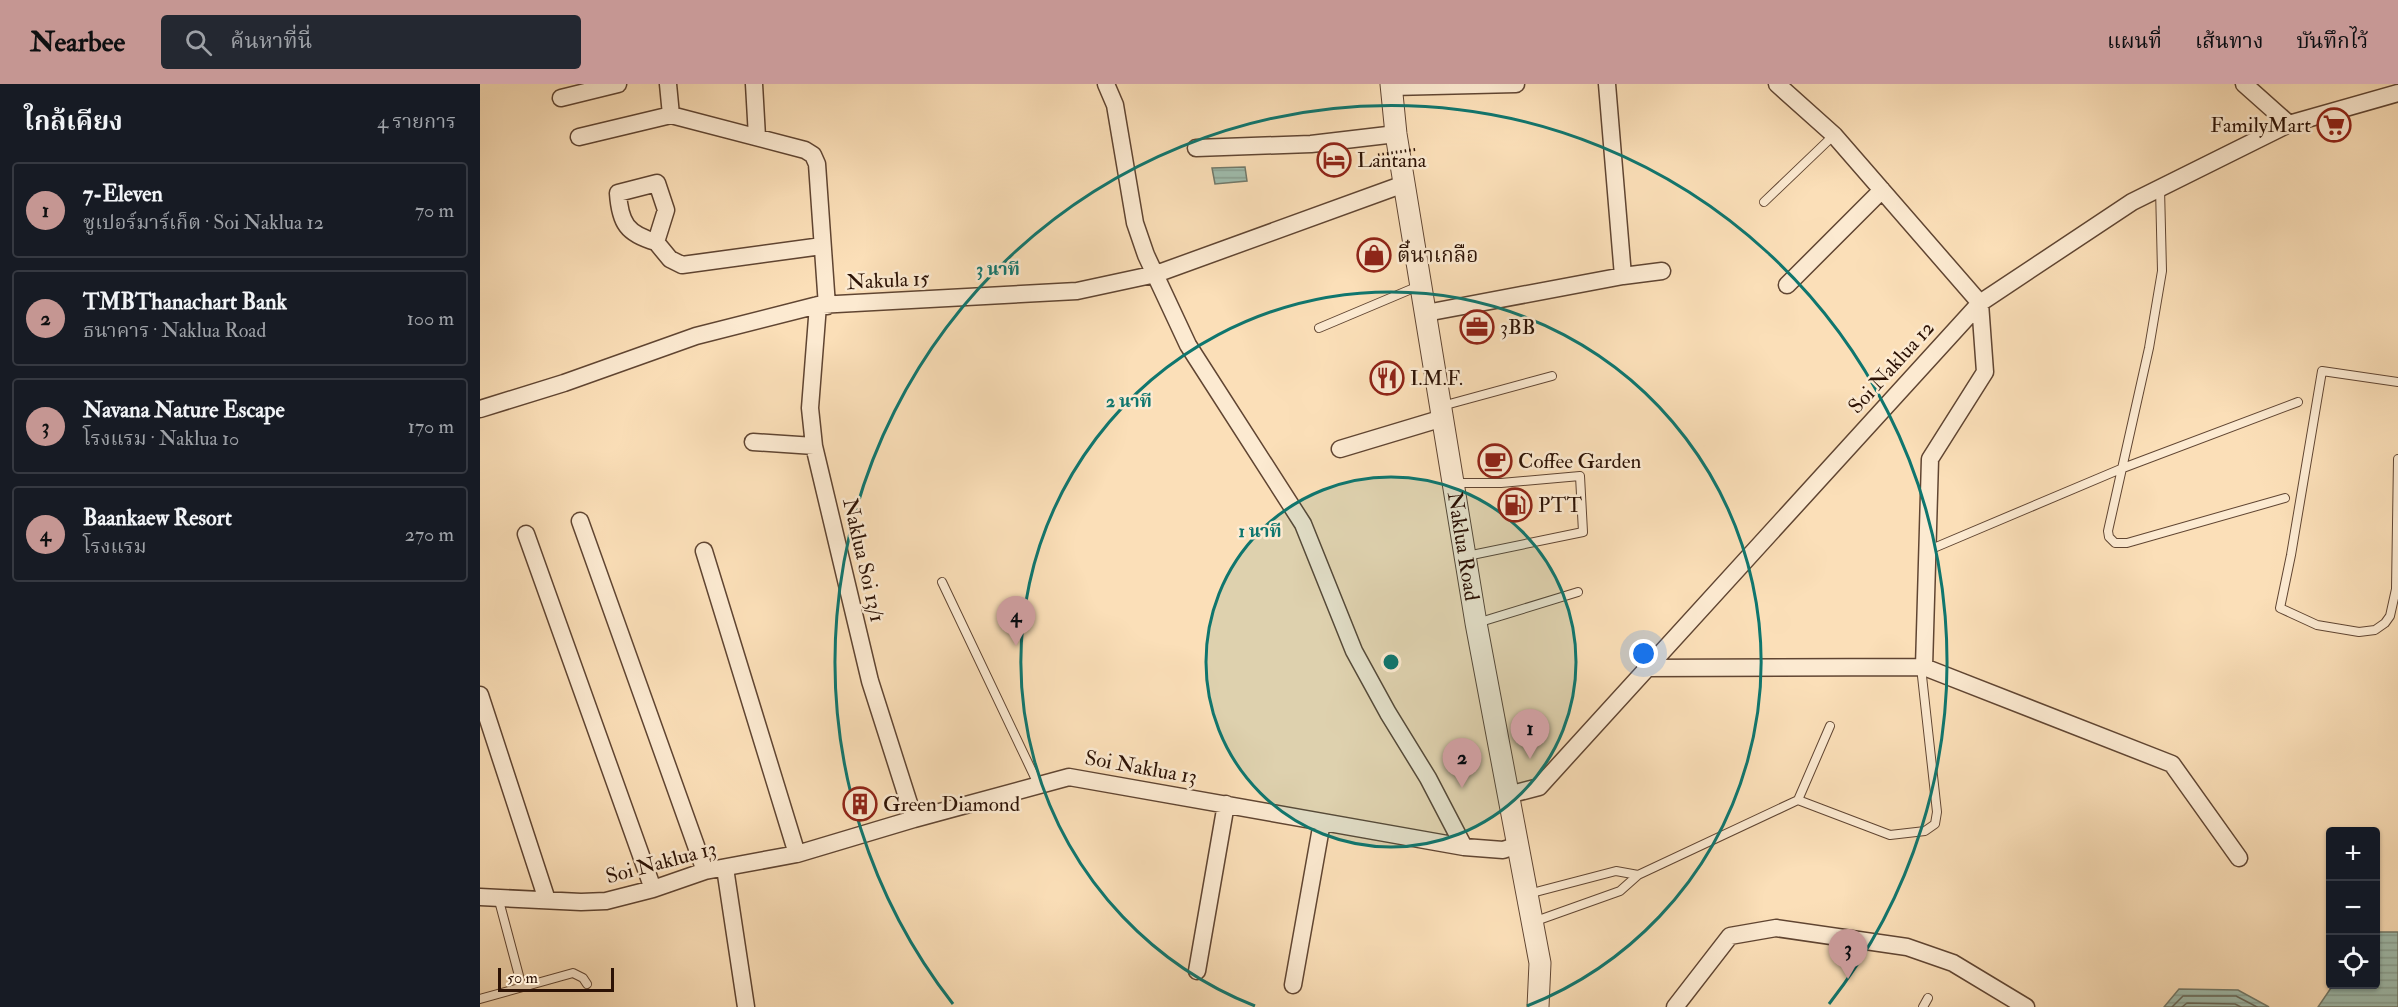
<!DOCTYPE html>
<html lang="th">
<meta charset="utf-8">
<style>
:root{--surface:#171b24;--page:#242831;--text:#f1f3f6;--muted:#9ea1a6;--line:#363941;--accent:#c59692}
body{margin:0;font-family:"IM FELL Double Pica","Noto Serif Thai",serif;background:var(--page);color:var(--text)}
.controls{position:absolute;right:18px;bottom:18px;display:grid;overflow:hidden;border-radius:6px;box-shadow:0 2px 4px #0004}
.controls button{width:54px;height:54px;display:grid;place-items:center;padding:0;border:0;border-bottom:2px solid var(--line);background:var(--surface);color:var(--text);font:30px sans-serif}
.scale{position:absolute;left:18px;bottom:15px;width:116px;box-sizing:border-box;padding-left:6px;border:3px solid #2c1205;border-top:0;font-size:16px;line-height:21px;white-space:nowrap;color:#2c1205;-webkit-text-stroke:4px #fcead1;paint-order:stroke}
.you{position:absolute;left:1164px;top:570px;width:21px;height:21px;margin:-15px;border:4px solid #fff;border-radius:50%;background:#1a73e8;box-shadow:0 0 0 9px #1a73e833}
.badge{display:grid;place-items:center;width:39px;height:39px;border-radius:50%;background:var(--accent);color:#111;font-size:20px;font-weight:700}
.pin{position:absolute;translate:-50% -50px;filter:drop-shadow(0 2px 3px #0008)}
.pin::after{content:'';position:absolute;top:32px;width:21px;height:18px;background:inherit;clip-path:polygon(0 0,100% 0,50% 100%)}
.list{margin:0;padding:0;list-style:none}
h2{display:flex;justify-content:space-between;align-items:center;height:78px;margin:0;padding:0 24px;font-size:26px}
h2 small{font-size:20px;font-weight:400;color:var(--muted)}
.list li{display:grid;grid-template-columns:39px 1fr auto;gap:18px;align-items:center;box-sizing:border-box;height:96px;margin:0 12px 12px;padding:0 12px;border:2px solid var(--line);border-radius:6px}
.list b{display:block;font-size:22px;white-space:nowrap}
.list p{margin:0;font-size:20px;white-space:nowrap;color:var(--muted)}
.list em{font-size:20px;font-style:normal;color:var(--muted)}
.icon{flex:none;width:33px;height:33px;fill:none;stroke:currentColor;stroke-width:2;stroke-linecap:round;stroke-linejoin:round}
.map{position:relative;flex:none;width:1918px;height:923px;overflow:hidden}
header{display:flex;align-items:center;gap:36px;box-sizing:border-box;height:84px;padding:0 30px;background:var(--accent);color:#111}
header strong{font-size:28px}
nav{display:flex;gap:33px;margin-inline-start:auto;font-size:21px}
.search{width:420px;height:54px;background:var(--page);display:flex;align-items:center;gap:15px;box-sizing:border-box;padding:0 21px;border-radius:6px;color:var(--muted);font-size:22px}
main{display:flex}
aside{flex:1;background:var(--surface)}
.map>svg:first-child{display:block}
.water{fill:url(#water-rules);stroke:#71796a;stroke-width:1.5}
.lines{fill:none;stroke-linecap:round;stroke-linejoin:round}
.shore{stroke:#66685a;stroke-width:1.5}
.service-casing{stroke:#604532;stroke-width:10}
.minor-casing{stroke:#604532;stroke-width:19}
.tertiary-casing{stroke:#604532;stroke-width:23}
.service{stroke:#fcead1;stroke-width:8}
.minor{stroke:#fcead1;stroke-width:16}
.tertiary{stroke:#fcead1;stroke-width:21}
.path-bridge{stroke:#2c1205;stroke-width:3;stroke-dasharray:1.5 3;stroke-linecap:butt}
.ring{fill:none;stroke:#0f766e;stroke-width:3}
.labels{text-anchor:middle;stroke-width:5;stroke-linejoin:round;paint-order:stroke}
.poi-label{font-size:21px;fill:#2c1205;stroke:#fcead1;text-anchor:start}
.street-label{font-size:21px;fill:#2c1205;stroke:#fcead1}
.centre{fill:#0f766e;stroke:#fcead1;stroke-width:3}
.ring-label{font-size:18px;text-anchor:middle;font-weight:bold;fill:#0f766e;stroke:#fcead1;stroke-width:5;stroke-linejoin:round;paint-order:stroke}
</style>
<header>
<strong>Nearbee</strong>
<div class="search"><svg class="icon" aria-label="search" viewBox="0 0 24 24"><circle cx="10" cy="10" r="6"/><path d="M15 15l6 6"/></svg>ค้นหาที่นี่</div>
<nav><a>แผนที่</a><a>เส้นทาง</a><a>บันทึกไว้</a></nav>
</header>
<main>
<aside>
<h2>ใกล้เคียง<small>4 รายการ</small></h2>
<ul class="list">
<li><span class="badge">1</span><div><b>7-Eleven</b><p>ซูเปอร์มาร์เก็ต · Soi Naklua 12</p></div><em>70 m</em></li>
<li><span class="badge">2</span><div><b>TMBThanachart Bank</b><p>ธนาคาร · Naklua Road</p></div><em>100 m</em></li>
<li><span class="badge">3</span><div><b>Navana Nature Escape</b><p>โรงแรม · Naklua 10</p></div><em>170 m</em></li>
<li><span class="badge">4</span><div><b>Baankaew Resort</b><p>โรงแรม</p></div><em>270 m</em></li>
</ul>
</aside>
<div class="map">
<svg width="1918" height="923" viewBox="0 0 1918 923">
<defs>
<pattern id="water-rules" width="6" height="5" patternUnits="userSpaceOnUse" patternTransform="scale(1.5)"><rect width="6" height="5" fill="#9fbdae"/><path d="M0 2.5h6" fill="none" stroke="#89a194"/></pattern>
</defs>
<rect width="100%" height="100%" fill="#fbdfb8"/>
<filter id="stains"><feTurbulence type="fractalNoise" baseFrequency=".00333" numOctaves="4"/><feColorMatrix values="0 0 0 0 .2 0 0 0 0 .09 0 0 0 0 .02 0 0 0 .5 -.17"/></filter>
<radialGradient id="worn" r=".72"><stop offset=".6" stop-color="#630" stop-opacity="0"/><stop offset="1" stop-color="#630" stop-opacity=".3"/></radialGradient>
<path class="water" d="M 765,83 L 767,97 L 735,100 L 732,84 Z
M 1896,848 L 1918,848 L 1918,923 L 1838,923 L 1853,901 L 1896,900 Z
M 1699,905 L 1758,906 L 1789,923 L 1684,923 Z"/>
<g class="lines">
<path class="shore" d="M 1692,923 L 1703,912 L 1756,912 L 1777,923
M 1702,923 L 1707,919 L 1755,920 L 1761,923"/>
<g class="service-casing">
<path id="service" d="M 1680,104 L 1682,187 L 1669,264 L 1628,447 L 1629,453 L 1635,459 L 1647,459 L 1805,414
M 1284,118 L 1354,51
M 839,244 L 941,201
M 1918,298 L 1842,287 L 1811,471 L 1800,524 L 1837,541 L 1879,548 L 1895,546 L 1905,539 L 1910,532 L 1916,505 L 1918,375
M 962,322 L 1072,292
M 973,399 L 1021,399 L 1100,392 L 1103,448 L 987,472
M 1449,466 L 1643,384 L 1818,318
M 462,498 L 559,702
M 997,539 L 1098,508
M 1318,716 L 1410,751 L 1445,747 L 1455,740 L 1457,728 L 1441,583
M 1158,791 L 1318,716 L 1350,642
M 1048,810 L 1136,787 L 1158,791 L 1140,807 L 1053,838
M 18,813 L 42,903
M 0,915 L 93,889 L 103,894 L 107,900
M 1443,923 L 1448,914"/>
</g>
<g class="minor-casing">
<path id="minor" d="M 188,0 L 191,31
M 274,0 L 277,53
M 626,0 L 635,21 L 655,139 L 666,171 L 708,261 L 823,440 L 874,567 L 908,629 L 948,694 L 984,763
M 1127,0 L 1143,192
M 1297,0 L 1354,51 L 1500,219 L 1505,288 L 1450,375 L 1444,583
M 1764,0 L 1809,40
M 912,3 L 1036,0
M 81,14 L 138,0
M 99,53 L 191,31 L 325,66 L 333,71 L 337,80 L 347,222
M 716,64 L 831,60 L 916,50
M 176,158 C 147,150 140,139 138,109 L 177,99 L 186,126 L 176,158 L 190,175 L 202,181 L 342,162
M 1307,201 L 1402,106
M 338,221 L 330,324 L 334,362 L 390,597 L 434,735
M 946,229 L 1143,192 L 1182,187
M 0,325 L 84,299 L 216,252 L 338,221 L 597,207 L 676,190 L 924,100
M 273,358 L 334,362
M 860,365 L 963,334
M 100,437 L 225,787
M 46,450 L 173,805
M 224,467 L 317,770
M 1165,584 L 1444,583 L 1692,680 L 1759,774
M 0,611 L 67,816
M 1028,711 L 1059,703 L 1500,219 L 1652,118 L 1809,40 L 1918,9
M 245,784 L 266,923
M 0,813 L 101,818 L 126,817 L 173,805 L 225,787 L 317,770 L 434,735 L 589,693 L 984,763 L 1023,766 L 1038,761
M 717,887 L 746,720
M 813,901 L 842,738
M 1195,923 L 1250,852 L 1296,844 L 1427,863 L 1473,879 L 1546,923"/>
</g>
<g class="tertiary-casing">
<g id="tertiary">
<path id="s1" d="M 911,0 L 916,50 L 996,539 L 1060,879 L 1058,923"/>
</g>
</g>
<use href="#service" class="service"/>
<use href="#minor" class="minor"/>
<use href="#tertiary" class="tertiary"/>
<path class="path-bridge" d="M 898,71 L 938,65"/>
</g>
<circle cx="911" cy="578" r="185" fill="#0f766e" fill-opacity=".12"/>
<g class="ring">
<circle cx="911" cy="578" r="185"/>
<path d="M775 922A370 370 0 1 1 1047 922"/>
<path d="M473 920A556 556 0 1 1 1349 920"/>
</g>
<defs>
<g id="supermarket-ring" transform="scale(1.725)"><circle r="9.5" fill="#fcead1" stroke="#8f2418" stroke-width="1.5"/><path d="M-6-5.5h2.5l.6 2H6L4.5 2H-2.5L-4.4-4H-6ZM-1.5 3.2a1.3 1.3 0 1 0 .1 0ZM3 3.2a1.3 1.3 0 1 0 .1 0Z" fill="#8f2418"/></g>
<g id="hotel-ring" transform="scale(1.725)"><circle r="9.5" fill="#fcead1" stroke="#8f2418" stroke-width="1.5"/><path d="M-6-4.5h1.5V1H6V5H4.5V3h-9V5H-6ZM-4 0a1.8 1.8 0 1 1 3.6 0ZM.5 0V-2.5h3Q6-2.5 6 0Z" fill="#8f2418"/></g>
<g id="shop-ring" transform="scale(1.725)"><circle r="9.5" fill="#fcead1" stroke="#8f2418" stroke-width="1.5"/><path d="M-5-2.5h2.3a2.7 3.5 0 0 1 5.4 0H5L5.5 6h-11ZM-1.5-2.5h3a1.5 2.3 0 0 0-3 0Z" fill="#8f2418"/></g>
<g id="office-ring" transform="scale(1.725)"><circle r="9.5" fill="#fcead1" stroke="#8f2418" stroke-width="1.5"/><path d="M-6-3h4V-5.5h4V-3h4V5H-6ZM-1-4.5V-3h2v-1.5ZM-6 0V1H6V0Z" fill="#8f2418"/></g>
<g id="restaurant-ring" transform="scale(1.725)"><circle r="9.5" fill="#fcead1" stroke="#8f2418" stroke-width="1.5"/><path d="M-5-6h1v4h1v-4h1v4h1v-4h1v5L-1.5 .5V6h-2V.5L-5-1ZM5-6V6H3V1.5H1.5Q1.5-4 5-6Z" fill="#8f2418"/></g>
<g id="cafe-ring" transform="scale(1.725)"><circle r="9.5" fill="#fcead1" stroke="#8f2418" stroke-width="1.5"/><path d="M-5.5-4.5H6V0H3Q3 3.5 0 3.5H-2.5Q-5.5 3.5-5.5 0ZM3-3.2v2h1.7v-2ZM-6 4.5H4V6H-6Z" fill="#8f2418"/></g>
<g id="fuel-ring" transform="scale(1.725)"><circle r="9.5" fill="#fcead1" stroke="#8f2418" stroke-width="1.5"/><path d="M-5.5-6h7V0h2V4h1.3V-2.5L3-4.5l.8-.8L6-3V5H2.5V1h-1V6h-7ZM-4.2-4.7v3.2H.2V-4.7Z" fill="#8f2418"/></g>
<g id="building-ring" transform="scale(1.725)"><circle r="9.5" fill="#fcead1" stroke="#8f2418" stroke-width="1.5"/><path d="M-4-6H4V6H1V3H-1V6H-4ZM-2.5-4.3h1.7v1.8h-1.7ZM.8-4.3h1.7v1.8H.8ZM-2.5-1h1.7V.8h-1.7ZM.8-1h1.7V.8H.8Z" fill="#8f2418"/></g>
</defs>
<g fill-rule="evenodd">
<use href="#supermarket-ring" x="1854" y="41"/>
<use href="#hotel-ring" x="854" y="76"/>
<use href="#shop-ring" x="894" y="171"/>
<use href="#office-ring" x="997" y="243"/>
<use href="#restaurant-ring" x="907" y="294"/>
<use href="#cafe-ring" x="1015" y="377"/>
<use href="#fuel-ring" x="1035" y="421"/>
<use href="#building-ring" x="380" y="720"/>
</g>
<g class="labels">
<g class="poi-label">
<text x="1831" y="48" text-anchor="end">FamilyMart</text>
<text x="877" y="83">Lantana</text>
<text x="917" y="178">ตี๋นาเกลือ</text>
<text x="1020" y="250">3BB</text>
<text x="930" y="301">I.M.F.</text>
<text x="1038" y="384">Coffee Garden</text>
<text x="1058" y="428">PTT</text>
<text x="403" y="727">Green Diamond</text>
</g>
<g class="street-label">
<text transform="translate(408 196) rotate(-3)" y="7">Nakula 15</text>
<text transform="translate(1411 283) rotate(-48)" y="7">Soi Naklua 12</text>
<text dy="7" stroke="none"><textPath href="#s1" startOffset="468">Naklua Road</textPath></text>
<text transform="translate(384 476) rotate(77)" y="7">Naklua Soi 13/1</text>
<text transform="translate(661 683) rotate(10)" y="7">Soi Naklua 13</text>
<text transform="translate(181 778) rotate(-15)" y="7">Soi Naklua 13</text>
</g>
</g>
<circle cx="911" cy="578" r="9" class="centre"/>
<g class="ring-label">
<text x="518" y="191">3 นาที</text>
<text x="649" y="323">2 นาที</text>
<text x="780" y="453">1 นาที</text>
</g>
<rect width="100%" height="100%" filter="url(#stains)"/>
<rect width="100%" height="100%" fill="url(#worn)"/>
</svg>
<div class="controls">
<button>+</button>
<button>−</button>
<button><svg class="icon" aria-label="locate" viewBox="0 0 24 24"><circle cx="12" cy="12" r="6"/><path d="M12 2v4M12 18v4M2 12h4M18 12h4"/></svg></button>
</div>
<div class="scale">50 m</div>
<div class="you"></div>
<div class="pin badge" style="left:1050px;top:675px">1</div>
<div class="pin badge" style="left:982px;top:704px">2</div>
<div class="pin badge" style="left:1368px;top:895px">3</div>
<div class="pin badge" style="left:536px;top:562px">4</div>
</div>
</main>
